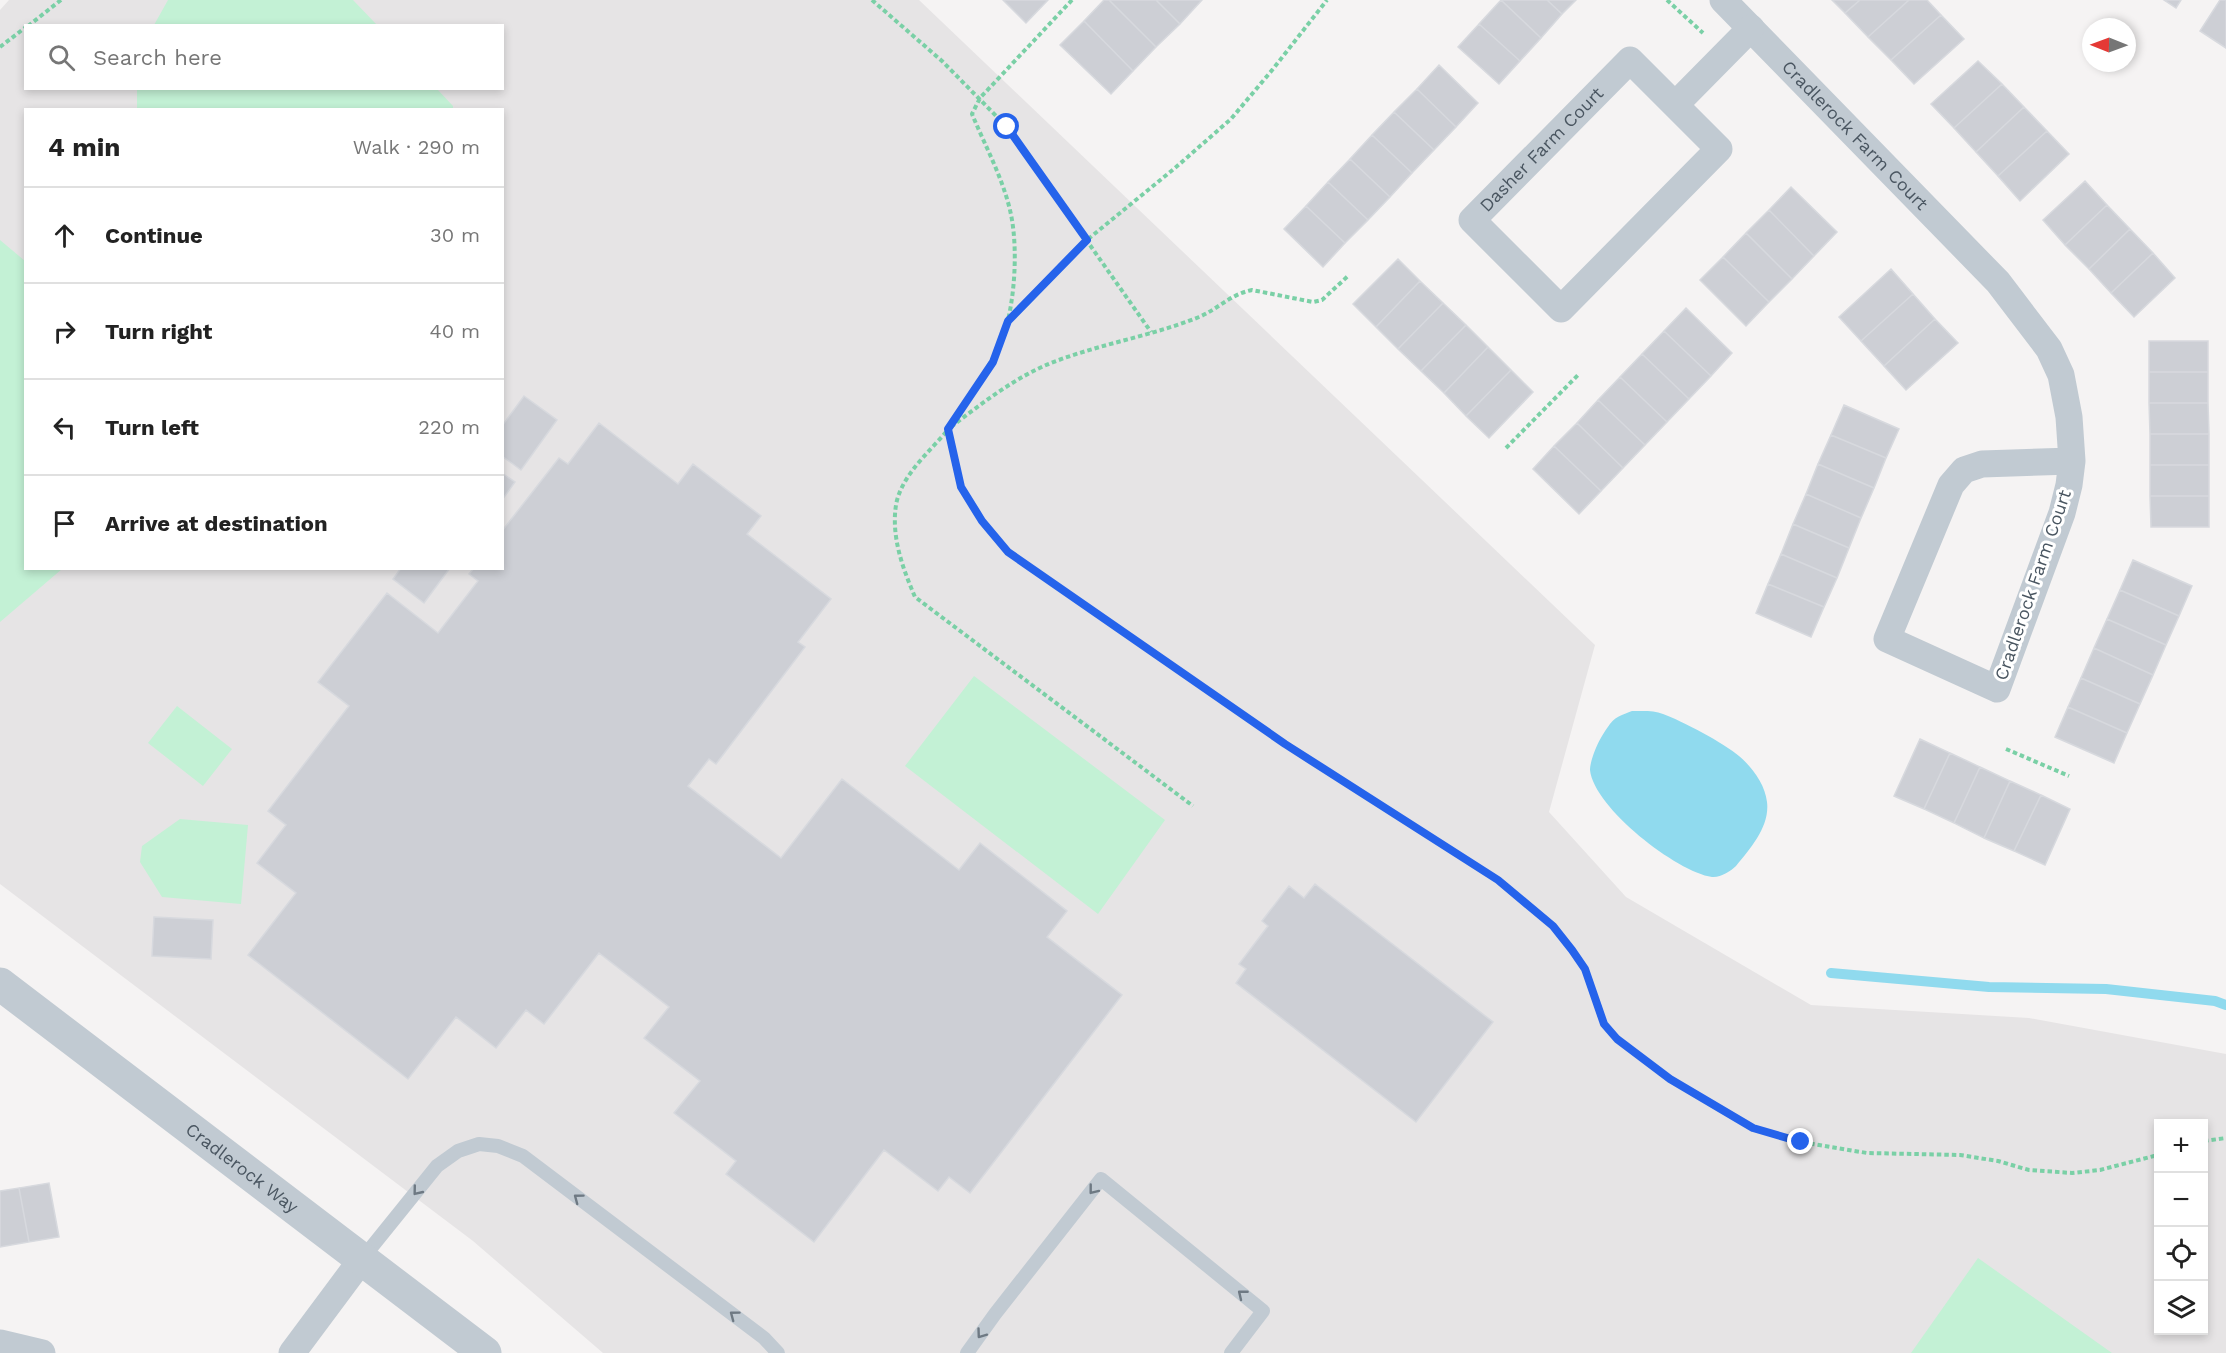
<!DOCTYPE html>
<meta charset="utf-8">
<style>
:root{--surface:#fff;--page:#f6f6f6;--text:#222;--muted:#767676;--line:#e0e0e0}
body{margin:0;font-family:"Work Sans",sans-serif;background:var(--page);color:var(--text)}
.controls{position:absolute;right:18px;bottom:18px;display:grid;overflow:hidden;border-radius:0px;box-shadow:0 3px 9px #0003}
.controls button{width:54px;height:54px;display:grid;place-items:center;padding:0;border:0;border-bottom:2px solid var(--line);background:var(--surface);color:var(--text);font:30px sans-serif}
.compass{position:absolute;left:2082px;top:18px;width:54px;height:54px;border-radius:50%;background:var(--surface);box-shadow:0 3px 9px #0003;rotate:271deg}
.stop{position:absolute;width:18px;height:18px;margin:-14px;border:4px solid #2563eb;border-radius:50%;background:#fff}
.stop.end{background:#2563eb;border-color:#fff;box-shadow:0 2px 6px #0008}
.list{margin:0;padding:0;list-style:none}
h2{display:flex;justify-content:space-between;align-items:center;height:78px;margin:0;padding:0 24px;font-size:26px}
h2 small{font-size:20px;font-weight:400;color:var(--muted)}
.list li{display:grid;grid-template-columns:39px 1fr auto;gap:18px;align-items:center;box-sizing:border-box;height:96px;padding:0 24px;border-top:2px solid var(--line)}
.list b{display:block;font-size:22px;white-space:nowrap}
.list em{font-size:20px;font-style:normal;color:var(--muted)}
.icon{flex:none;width:33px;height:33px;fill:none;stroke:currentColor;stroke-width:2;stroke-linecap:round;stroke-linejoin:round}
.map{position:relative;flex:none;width:2226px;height:1353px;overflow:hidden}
.search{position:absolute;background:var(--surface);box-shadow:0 3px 9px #0003;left:24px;top:24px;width:480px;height:66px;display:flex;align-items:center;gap:15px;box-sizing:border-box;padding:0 21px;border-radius:0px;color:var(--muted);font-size:22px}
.panel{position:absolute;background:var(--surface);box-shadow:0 3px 9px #0003;left:24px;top:108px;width:480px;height:462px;border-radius:0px}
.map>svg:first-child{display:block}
.education{fill:#e6e4e5;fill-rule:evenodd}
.green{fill:#c3f1d5}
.water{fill:#90daee}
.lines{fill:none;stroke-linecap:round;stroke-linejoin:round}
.stream{stroke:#90daee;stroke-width:10}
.building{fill:#cdcfd5;stroke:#d7d9de;stroke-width:1.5}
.path{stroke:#7ad0a6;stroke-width:4;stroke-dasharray:4.5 3;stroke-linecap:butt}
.service{stroke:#c1cad2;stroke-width:14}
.minor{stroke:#c1cad2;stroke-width:27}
.tertiary{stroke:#c1cad2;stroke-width:33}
.oneway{stroke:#6e7983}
.route{stroke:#2563eb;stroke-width:8}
.labels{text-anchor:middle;stroke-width:6;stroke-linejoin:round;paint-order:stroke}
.street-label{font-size:18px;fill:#4a5661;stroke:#fff}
</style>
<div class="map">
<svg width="2226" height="1353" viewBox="0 0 2226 1353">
<rect width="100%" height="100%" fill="#f5f3f3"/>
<path class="education" d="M 9,0 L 919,0 L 1595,645 L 1549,812 L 1626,897 L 1811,1005 L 2029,1018 L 2226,1054 L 2226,1353 L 603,1353 L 473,1241 L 0,884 L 0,10 ZM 26,26 L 502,26 L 502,88 L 26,88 ZM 26,110 L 502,110 L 502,568 L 26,568 ZM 2158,1124 L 2204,1124 L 2204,1330 L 2158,1330 Z"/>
<path class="green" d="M 168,0 L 353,0 L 377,25 L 154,25 Z
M 137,89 L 437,89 L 453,106 L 453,109 L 137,109 Z
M 0,240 L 25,261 L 26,568 L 62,569 L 0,622 Z
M 974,676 L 1165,820 L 1098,914 L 905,766 Z
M 177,706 L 232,749 L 203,786 L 148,743 Z
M 180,819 L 248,825 L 241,904 L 162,897 L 140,862 L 142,846 Z
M 1978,1258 L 2112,1353 L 1911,1353 Z"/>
<path class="water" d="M 1632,711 C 1642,711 1654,710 1663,714 C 1682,721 1724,743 1739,756 C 1752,767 1765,784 1767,802 C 1770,826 1751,848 1736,866 C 1731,871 1720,878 1712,877 C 1677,872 1594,808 1590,770 C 1590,761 1597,744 1602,736 C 1613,719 1613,718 1632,711 Z"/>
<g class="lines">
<path class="stream" d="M 1831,973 L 1989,987 L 2106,989 L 2215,1001 L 2226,1005"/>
</g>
<path class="building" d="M 1003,0 L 1048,0 L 1026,23 Z
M 1104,0 L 1109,0 L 1156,47 L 1133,71 L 1084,21 Z
M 1109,0 L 1156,0 L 1180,24 L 1156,47 Z
M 1156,0 L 1202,0 L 1180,24 Z
M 1501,0 L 1547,0 L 1562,14 L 1541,38 Z
M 1501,0 L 1541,38 L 1520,61 L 1479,24 Z
M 1547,0 L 1576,0 L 1562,14 Z
M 1832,0 L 1860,0 L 1845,13 Z
M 1860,0 L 1909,0 L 1868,37 L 1845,13 Z
M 1909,0 L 1927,0 L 1941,15 L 1891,60 L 1868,37 Z
M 2164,0 L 2181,0 L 2176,8 Z
M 2220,0 L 2226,0 L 2226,48 L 2200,31 Z
M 1941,15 L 1964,39 L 1914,84 L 1891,60 Z
M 1084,21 L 1133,71 L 1111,94 L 1060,45 Z
M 1479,24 L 1520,61 L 1499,84 L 1458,47 Z
M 1978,61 L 2002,84 L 1954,128 L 1931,104 Z
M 1439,65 L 1478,103 L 1456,127 L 1417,89 Z
M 2002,84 L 2024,107 L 1976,152 L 1954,128 Z
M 1417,89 L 1456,127 L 1434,150 L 1394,112 Z
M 2024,107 L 2047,131 L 1998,176 L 1976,152 Z
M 1394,112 L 1434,150 L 1412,173 L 1372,135 Z
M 2047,131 L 2069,154 L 2020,201 L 1998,176 Z
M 1372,135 L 1412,173 L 1390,197 L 1350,159 Z
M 1350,159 L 1390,197 L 1368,220 L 1328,182 Z
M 2085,181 L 2107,205 L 2065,245 L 2043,220 Z
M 1328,182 L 1368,220 L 1345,243 L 1306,206 Z
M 1791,187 L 1837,232 L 1814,256 L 1769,210 Z
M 2107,205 L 2130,229 L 2089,269 L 2065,245 Z
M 1306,206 L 1345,243 L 1323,267 L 1284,229 Z
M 1769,210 L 1814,256 L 1792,279 L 1746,233 Z
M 2130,229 L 2153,253 L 2111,293 L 2089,269 Z
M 1746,233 L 1792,279 L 1769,302 L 1723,257 Z
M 2153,253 L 2175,278 L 2134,317 L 2111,293 Z
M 1723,257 L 1769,302 L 1746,326 L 1700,280 Z
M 1398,259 L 1420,281 L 1376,327 L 1353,304 Z
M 1891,269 L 1913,294 L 1861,341 L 1839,317 Z
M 1420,281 L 1443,303 L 1398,349 L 1376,327 Z
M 1913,294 L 1935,319 L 1884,366 L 1861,341 Z
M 1443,303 L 1466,325 L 1421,371 L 1398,349 Z
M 1686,308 L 1732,353 L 1711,376 L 1664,331 Z
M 1935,319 L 1958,343 L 1906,390 L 1884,366 Z
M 1466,325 L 1488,347 L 1444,393 L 1421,371 Z
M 1664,331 L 1711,376 L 1689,399 L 1642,354 Z
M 2149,341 L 2208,341 L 2208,372 L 2149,372 Z
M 1488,347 L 1511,370 L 1466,416 L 1444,393 Z
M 1642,354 L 1689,399 L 1667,422 L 1620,377 Z
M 1511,370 L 1533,392 L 1489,438 L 1466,416 Z
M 2149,372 L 2208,372 L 2208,403 L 2149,403 Z
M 1620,377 L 1667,422 L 1645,445 L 1598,400 Z
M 524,396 L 557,420 L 521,470 L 502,456 L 502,426 Z
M 1598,400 L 1645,445 L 1623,468 L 1577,423 Z
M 2149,403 L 2208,403 L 2209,434 L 2150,434 Z
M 1844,405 L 1899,429 L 1886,458 L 1831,435 Z
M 599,423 L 678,484 L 693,464 L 761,516 L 747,534 L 831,599 L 798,642 L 805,647 L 716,764 L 709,759 L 688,786 L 781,858 L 842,779 L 959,870 L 980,843 L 1067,911 L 1047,937 L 1122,995 L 970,1193 L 949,1177 L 938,1191 L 884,1150 L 814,1242 L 726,1174 L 736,1161 L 674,1113 L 700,1081 L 644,1038 L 669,1007 L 599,953 L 544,1024 L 526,1010 L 496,1048 L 456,1017 L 408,1079 L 248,955 L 296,893 L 257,863 L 286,825 L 268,811 L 349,706 L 318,682 L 387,593 L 438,633 L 478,581 L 469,574 L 474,568 L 502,568 L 502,531 L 559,458 L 568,464 Z
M 1577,423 L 1623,468 L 1601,491 L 1554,446 Z
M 2150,434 L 2209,434 L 2209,465 L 2150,465 Z
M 1831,435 L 1886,458 L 1874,488 L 1818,464 Z
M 1554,446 L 1601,491 L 1579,514 L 1533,469 Z
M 1818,464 L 1874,488 L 1861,518 L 1806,494 Z
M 2150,465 L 2209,465 L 2209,496 L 2150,496 Z
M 502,473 L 515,482 L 502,500 Z
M 1806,494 L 1861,518 L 1849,548 L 1793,524 Z
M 2150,496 L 2209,496 L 2209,527 L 2151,527 Z
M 1793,524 L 1849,548 L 1837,578 L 1781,554 Z
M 1781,554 L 1837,578 L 1824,607 L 1768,584 Z
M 2133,560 L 2192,586 L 2179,616 L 2120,590 Z
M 401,568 L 450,568 L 424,603 L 393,579 Z
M 1768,584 L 1824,607 L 1811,637 L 1756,613 Z
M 2120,590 L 2179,616 L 2166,645 L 2107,619 Z
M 2107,619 L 2166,645 L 2153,675 L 2094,648 Z
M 2094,648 L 2153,675 L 2140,704 L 2081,678 Z
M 2081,678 L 2140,704 L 2127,733 L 2068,707 Z
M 2068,707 L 2127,733 L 2114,763 L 2055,737 Z
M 1920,739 L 1950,753 L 1924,809 L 1894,796 Z
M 1950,753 L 1980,767 L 1954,823 L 1924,809 Z
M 1980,767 L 2010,781 L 1984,838 L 1954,823 Z
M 2010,781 L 2041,795 L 2014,851 L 1984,838 Z
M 2041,795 L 2070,809 L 2045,865 L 2014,851 Z
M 1315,884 L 1493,1022 L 1416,1122 L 1236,983 L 1246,969 L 1239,964 L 1268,926 L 1262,921 L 1289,886 L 1304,898 Z
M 154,917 L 213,920 L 211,959 L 152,956 Z
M 49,1183 L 59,1237 L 29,1242 L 19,1188 Z
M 19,1188 L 29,1242 L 0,1247 L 0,1191 Z"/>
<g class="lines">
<path class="path" d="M 872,0 L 942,61 L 1007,127 L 1151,332
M 1072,0 L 980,98 L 972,114 C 986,148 1006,184 1012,220 C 1017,250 1015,290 1008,320 C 1001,349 985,372 969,396 C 962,408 955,420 947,431 C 929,452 901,476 896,505 C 891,537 903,569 915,597 L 1193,806
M 1667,0 L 1703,33
M 28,26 L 61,0
M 0,47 L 26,27
M 1009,319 L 1087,240 L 1175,168 L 1231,119 L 1273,69 L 1327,0
M 951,427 C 982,403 1016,377 1051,363 C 1099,344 1152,336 1199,317 C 1218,309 1231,294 1252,290 L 1313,302 L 1322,300 L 1348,276
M 948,429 L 961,487 L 982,521 L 1008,552 L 1285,744 L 1498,880 L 1553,926 L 1572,950 L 1585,969 L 1604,1024 L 1617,1039 L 1670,1079 L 1753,1128 L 1801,1142 L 1867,1153 L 1960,1155 L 1998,1161 L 2029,1170 L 2072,1173 L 2100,1170 L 2158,1155
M 1506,448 L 1579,374
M 2006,749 L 2069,776
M 2204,1141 L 2226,1138"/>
<path class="service" d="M 362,1259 L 437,1166 L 458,1151 L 479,1144 L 498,1146 L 523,1156 L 764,1338 L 778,1353
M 967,1353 L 995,1314 L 1101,1179 L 1263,1311 L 1231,1353"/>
<g class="minor">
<path id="s1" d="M 1723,0 L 1998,282 L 2049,349 L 2061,375 L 2069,417 L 2072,461 L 2069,485 L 2062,513 L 1997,689 L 1887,639 L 1951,485 L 1964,470 L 1982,464 L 2072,461"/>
<path id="s2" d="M 1675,105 L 1719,149 L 1561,309 L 1472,220 L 1630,60 L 1675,105 L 1751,28"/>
<path d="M 0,1343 L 42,1353"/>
<path d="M 292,1353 L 362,1259"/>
</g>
<path class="tertiary" id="s3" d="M 0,984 L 485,1353"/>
</g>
<defs><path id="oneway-chevron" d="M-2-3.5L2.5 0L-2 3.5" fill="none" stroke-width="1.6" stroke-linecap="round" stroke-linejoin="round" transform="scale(1.5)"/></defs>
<g class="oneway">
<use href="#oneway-chevron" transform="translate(1093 1190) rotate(128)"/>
<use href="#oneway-chevron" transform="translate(417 1191) rotate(129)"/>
<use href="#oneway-chevron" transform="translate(578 1198) rotate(-143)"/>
<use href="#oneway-chevron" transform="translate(1242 1294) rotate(-141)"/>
<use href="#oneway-chevron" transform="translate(734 1315) rotate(-143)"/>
<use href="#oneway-chevron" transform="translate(981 1334) rotate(126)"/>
</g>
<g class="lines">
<path class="route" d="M 1007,127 L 1087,240 L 1008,321 L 993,362 L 948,429 L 961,487 L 982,521 L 1008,552 L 1285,744 L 1498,880 L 1553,926 L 1572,950 L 1585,969 L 1604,1024 L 1617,1039 L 1670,1079 L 1753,1128 L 1801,1142"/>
</g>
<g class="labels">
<g class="street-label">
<text dy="6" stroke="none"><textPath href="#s1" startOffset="189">Cradlerock Farm Court</textPath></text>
<text dy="6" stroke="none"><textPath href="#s2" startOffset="512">Dasher Farm Court</textPath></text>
<text transform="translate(2033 585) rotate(-71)" y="6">Cradlerock Farm Court</text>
<text dy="6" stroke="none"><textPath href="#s3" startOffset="304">Cradlerock Way</textPath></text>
</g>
</g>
</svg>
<div class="controls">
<button>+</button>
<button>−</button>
<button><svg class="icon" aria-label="locate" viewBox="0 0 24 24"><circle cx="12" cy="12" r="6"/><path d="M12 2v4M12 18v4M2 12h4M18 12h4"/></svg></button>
<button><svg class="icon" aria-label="layers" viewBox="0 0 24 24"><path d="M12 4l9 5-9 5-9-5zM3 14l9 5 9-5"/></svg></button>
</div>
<svg class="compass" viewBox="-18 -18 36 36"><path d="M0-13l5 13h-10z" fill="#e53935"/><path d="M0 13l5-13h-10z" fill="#767676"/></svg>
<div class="stop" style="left:1007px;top:127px"></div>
<div class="stop end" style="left:1801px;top:1142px"></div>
<div class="search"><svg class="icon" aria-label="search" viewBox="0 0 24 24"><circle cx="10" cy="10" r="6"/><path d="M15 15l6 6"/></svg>Search here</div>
<section class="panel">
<h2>4 min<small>Walk · 290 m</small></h2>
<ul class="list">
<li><svg class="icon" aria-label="ahead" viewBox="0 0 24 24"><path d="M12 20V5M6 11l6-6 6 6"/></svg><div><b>Continue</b></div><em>30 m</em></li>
<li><svg class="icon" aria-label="right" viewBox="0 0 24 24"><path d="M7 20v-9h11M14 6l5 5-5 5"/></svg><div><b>Turn right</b></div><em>40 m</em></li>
<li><svg class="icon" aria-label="left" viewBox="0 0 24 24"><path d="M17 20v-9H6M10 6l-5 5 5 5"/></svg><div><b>Turn left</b></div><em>220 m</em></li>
<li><svg class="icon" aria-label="arrive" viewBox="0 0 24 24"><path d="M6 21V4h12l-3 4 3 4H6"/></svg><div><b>Arrive at destination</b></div></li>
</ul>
</section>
</div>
